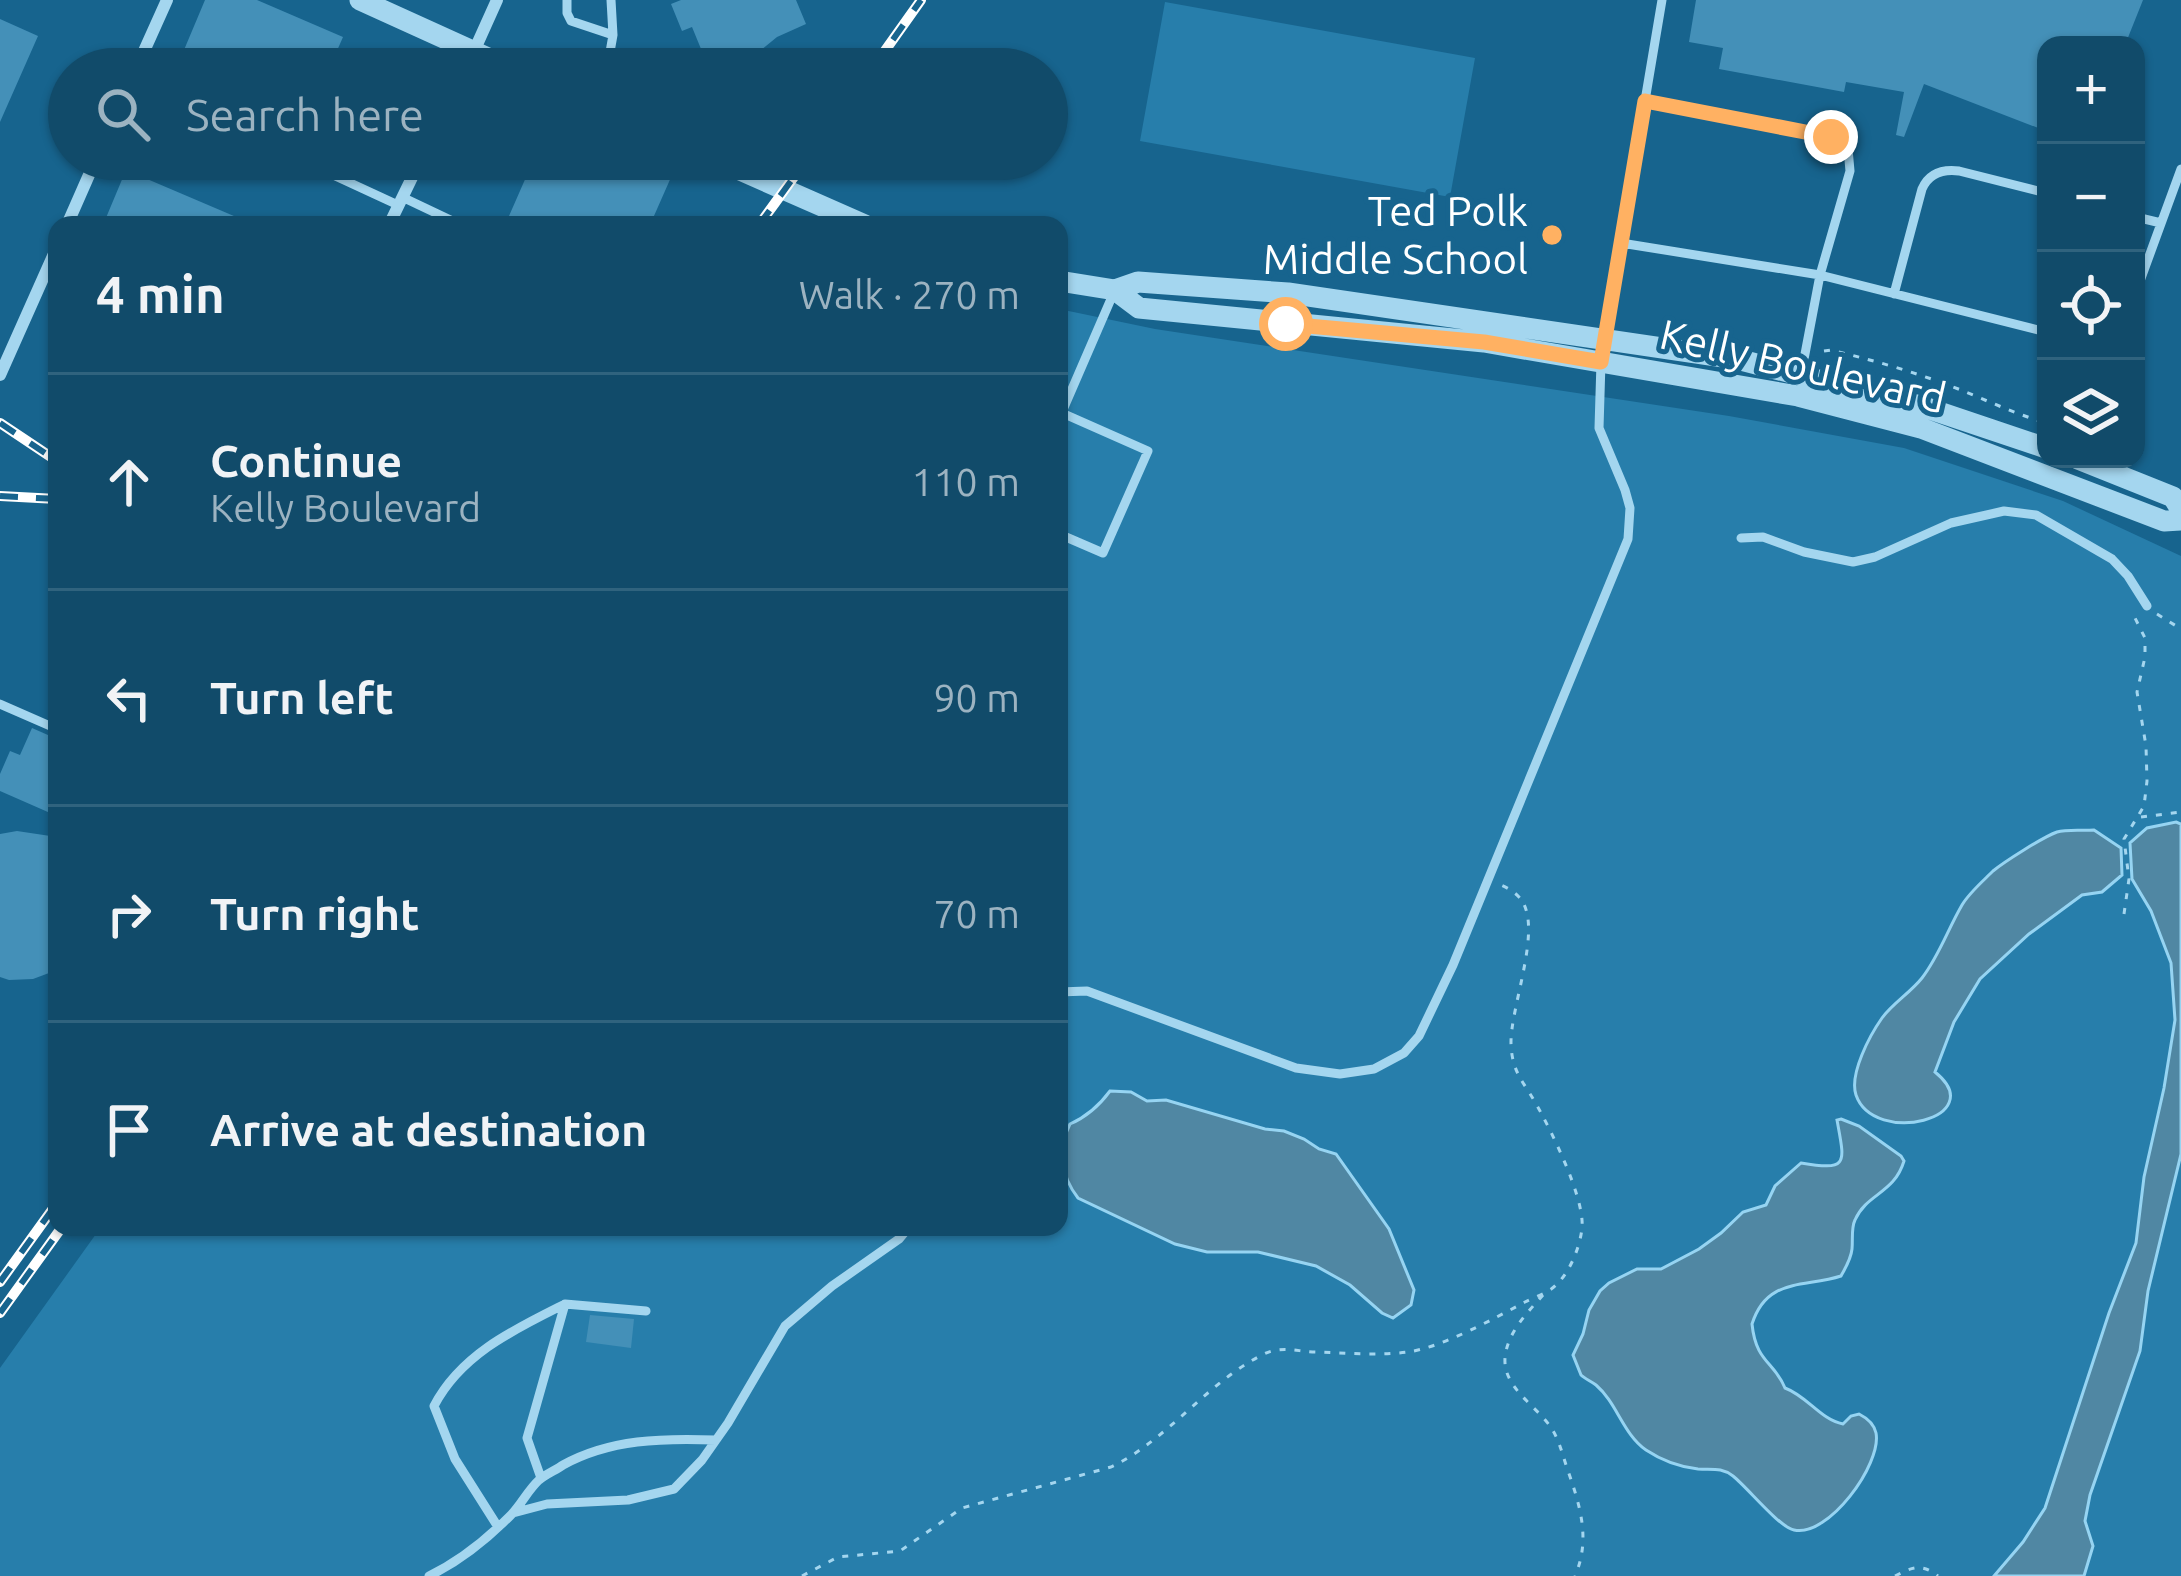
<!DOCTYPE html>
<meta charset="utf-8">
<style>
:root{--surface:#114b6a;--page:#1e5572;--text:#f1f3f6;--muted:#9cb3c1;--line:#30637e}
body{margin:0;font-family:Ubuntu,sans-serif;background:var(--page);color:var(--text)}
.controls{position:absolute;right:36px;top:36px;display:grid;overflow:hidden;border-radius:24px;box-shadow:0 3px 9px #0004}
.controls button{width:108px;height:108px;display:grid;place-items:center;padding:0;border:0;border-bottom:3px solid var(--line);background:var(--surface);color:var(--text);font:60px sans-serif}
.stop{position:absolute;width:36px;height:36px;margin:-27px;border:9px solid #ffb162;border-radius:50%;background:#fff}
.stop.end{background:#ffb162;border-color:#fff;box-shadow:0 3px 12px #0008}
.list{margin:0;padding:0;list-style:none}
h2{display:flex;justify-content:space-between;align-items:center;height:156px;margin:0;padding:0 48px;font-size:51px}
h2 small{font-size:39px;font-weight:400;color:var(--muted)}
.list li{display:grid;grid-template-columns:78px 1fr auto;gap:36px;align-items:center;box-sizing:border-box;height:216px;padding:0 48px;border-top:3px solid var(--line)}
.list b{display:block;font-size:45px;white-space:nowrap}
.list p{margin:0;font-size:39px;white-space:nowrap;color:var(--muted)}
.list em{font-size:39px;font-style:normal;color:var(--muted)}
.icon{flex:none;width:66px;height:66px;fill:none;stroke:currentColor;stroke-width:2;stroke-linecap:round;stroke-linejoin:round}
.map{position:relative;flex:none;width:2181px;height:1576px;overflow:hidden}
.search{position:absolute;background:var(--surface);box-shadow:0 3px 9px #0004;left:48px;top:48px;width:1020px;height:132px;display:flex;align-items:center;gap:30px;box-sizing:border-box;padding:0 42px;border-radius:66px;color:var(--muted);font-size:45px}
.panel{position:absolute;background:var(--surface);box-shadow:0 3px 9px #0004;left:48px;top:216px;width:1020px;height:1020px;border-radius:24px}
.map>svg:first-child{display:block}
.green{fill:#277eab}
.water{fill:#5087a3;stroke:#96d4f2;stroke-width:3}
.building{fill:#4490b8}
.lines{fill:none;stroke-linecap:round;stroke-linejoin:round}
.path{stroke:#a4d6ef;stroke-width:3;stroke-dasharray:6 9;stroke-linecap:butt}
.service{stroke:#a4d6ef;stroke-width:9}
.minor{stroke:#a4d6ef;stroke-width:12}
.tertiary{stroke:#a4d6ef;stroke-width:21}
.rail-casing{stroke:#fff;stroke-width:10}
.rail{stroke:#17648e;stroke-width:6;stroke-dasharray:18;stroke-linecap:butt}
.route{stroke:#ffb162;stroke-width:15}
.poi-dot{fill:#ffb162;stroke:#17648e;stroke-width:4.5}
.labels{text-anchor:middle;stroke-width:10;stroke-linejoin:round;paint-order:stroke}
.poi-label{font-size:42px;fill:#fff;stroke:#17648e;text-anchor:end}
.street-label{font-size:42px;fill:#fff;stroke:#17648e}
</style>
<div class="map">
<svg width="2181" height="1576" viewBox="0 0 2181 1576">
<rect width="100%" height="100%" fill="#17648e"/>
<path class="green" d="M 1165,2 L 1475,58 L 1450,197 L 1140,141 Z
M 1059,309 L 1155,329 L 1729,416 L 1904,448 L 2063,501 L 2181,556 L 2181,1576 L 0,1576 L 0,1368 L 101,1227 L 1059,1227 Z"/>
<path class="water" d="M 2176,822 L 2181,824 L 2181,1154 L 2148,1291 L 2140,1351 L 2090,1495 L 2085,1521 L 2093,1546 L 2084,1576 L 1994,1576 L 2023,1542 L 2045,1508 L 2109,1313 L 2136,1243 L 2144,1177 L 2164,1088 L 2175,1020 L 2171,963 L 2151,911 L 2132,879 L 2130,843 L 2147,828 Z
M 2094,830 L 2121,848 L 2122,875 L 2102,892 L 2082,895 L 2029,934 L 1980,979 L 1954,1022 L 1935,1072 C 1992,1118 1874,1147 1856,1095 C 1849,1074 1870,1035 1882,1018 C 1893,1003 1910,993 1922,978 C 1939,956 1948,929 1962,905 C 1969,893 1983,881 1993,871 C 2004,862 2043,837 2057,832 C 2067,829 2082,831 2094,830 Z
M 1110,1091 L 1131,1092 L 1147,1101 L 1166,1100 L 1265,1129 L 1284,1131 L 1304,1139 L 1319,1149 L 1336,1154 L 1389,1229 L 1414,1290 L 1411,1305 L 1393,1318 L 1382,1313 L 1350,1285 L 1316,1266 L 1258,1252 L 1207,1252 L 1175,1244 L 1078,1198 C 1060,1175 1058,1148 1070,1124 C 1086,1117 1099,1106 1110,1091 Z
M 1841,1119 L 1859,1126 L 1901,1156 L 1904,1161 C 1894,1194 1867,1193 1855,1220 C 1851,1228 1853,1239 1852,1249 C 1851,1259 1846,1267 1841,1276 C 1804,1288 1767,1277 1752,1324 C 1756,1363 1774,1361 1785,1388 C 1807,1396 1821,1420 1843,1424 L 1851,1416 L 1859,1414 C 1867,1418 1874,1424 1876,1433 C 1882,1464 1828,1538 1794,1530 C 1779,1527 1748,1488 1733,1476 C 1721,1467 1712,1470 1698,1469 C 1680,1467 1661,1460 1646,1450 C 1623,1434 1617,1403 1596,1385 C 1591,1381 1585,1379 1581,1375 L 1573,1355 L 1583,1334 L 1589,1310 L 1600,1291 L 1609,1283 L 1637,1269 L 1661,1269 L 1699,1249 L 1721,1233 L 1743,1212 L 1766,1205 L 1775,1186 L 1801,1163 C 1849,1171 1845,1164 1837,1120 Z"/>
<path class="building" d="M 205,0 L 257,0 L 343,37 L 329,69 L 176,69 Z
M 681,0 L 796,0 L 806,24 L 777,37 L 760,51 L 739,53 L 708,66 L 692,27 L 682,31 L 671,4 Z
M 1696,0 L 2143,0 L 2125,45 L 2046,45 L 2046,131 L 1924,84 L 1904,137 L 1896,135 L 1904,92 L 1846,82 L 1844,92 L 1719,69 L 1723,48 L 1689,42 Z
M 0,19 L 38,36 L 0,122 Z
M 534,159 L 636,159 L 672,175 L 650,225 L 505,225 Z
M 126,170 L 255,225 L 103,225 Z
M 32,728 L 57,739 L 57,816 L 0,791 L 0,774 L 10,751 L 20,755 Z
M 17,831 L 57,837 L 57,970 L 33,979 L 9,980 L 0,977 L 0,834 Z
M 590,1315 L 634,1319 L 631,1348 L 586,1342 Z"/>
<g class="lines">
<path class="path" d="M 1824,351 L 1831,350 C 1868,359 1904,369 1940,382 C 1976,395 2009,412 2046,423
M 2157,614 L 2181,629
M 2141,817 L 2181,812
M 2124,914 L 2129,879 L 2124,839 L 2144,806 L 2147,781 L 2146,746 L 2137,692 L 2145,657 L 2145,638 L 2135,618 L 2137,616
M 1543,1295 C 1527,1313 1507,1333 1505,1358 C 1503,1387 1535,1405 1550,1426 C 1559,1439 1562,1453 1567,1468 C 1580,1505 1591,1539 1575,1576
M 802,1576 L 838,1557 L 900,1551 L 962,1508 L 1111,1467 C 1168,1440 1207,1382 1264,1354 C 1283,1345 1297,1352 1317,1352 C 1347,1353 1378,1356 1408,1352 C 1443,1347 1493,1319 1525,1302 C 1535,1297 1548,1293 1556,1285 C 1570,1272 1580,1247 1582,1228 C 1585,1198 1550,1128 1535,1102 C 1522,1080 1512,1071 1511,1044 C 1510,1008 1542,931 1522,901 C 1518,894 1508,888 1501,885
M 1895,1576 C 1913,1567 1921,1563 1938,1576"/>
<path class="service" d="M 567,0 L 567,13 L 571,21 L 613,35 L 607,69
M 611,0 L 613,35
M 350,68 L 352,69
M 1645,101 L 1831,137 L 1848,149 L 1850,171 L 1820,275 L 1801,375
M 305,162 L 398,205
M 402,197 L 461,225
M 2136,217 L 2161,223
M 1621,243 L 1820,275 L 2046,332
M 2136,292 L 2181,169
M 1894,294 L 1922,189 C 1929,173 1943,169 1959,171 L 2046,193
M 1605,338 L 1662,0
M 1059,419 L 1114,292
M 1059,534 L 1103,553 L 1148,451 L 1062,413
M 1741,538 L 1763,537 L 1804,552 L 1853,562 L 1875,557 L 1951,523 L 2004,511 L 2036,515 L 2112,559 L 2128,576 L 2147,606
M 0,704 L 57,729
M 1059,992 L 1087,991 L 1296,1068 L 1340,1074 L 1374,1069 L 1404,1053 L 1419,1036 L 1453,965 L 1628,539 L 1630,508 L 1625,490 L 1599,428 L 1601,362
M 541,1478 L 527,1438 L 565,1304 L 646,1311
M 513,1513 L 547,1504 L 628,1500 L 674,1489 L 702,1460 L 728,1423 L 785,1326 L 832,1286 L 899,1239 L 909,1227
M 498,1527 L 455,1459 L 434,1406 C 461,1354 515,1329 565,1304
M 429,1576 C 458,1562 487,1539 510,1516 C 521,1505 528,1490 539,1480 C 546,1474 556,1470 563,1465 C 610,1439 663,1438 716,1440"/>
<path class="minor" d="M 136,69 L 167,0
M 466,69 L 497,0
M 67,225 L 96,159
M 389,225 L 421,159
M 0,375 L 57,247"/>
<path class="tertiary" d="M 360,0 L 512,69
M 715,159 L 865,225
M 1059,281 L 1115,290 L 1138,282 L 1288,293 L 1737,359 L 1924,407 L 2046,448
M 1115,290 L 1139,308 L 1484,342 L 1798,396 L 1921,428 L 2164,521 L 2181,520
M 2078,459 L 2173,497 L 2181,510"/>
<g class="rail-casing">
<path id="rail" d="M 872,69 L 921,0
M 759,225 L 807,159
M 0,423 L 57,461
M 0,496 L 57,499
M 0,1282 L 57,1203
M 0,1313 L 62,1227"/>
</g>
<use href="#rail" class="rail"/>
</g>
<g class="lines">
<path class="route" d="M 1286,324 L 1484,342 L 1601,362 L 1645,101 L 1831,137"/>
</g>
<circle class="poi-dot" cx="1552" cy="235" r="12"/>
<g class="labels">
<g class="poi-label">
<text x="1528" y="226">Ted Polk<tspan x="1528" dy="48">Middle School</tspan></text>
</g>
<g class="street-label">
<text transform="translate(1803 366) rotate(13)" y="15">Kelly Boulevard</text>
</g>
</g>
</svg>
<div class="controls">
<button>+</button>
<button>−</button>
<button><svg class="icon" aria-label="locate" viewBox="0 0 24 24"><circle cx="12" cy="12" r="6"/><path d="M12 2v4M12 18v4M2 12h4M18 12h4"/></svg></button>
<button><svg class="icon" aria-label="layers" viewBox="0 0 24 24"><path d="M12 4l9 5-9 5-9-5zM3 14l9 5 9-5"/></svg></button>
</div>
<div class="stop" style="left:1286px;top:324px"></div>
<div class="stop end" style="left:1831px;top:137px"></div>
<div class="search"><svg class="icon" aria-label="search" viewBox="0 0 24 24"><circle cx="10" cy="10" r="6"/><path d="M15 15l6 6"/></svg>Search here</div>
<section class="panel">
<h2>4 min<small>Walk · 270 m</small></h2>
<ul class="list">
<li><svg class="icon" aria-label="ahead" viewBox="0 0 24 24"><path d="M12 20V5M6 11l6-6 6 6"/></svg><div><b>Continue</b><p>Kelly Boulevard</p></div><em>110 m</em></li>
<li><svg class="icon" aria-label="left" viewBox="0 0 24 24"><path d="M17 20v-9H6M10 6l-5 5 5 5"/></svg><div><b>Turn left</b></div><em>90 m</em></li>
<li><svg class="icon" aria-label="right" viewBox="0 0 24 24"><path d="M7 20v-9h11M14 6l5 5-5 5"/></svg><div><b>Turn right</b></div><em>70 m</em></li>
<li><svg class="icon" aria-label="arrive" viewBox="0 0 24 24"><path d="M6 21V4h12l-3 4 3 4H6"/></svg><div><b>Arrive at destination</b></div></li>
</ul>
</section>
</div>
